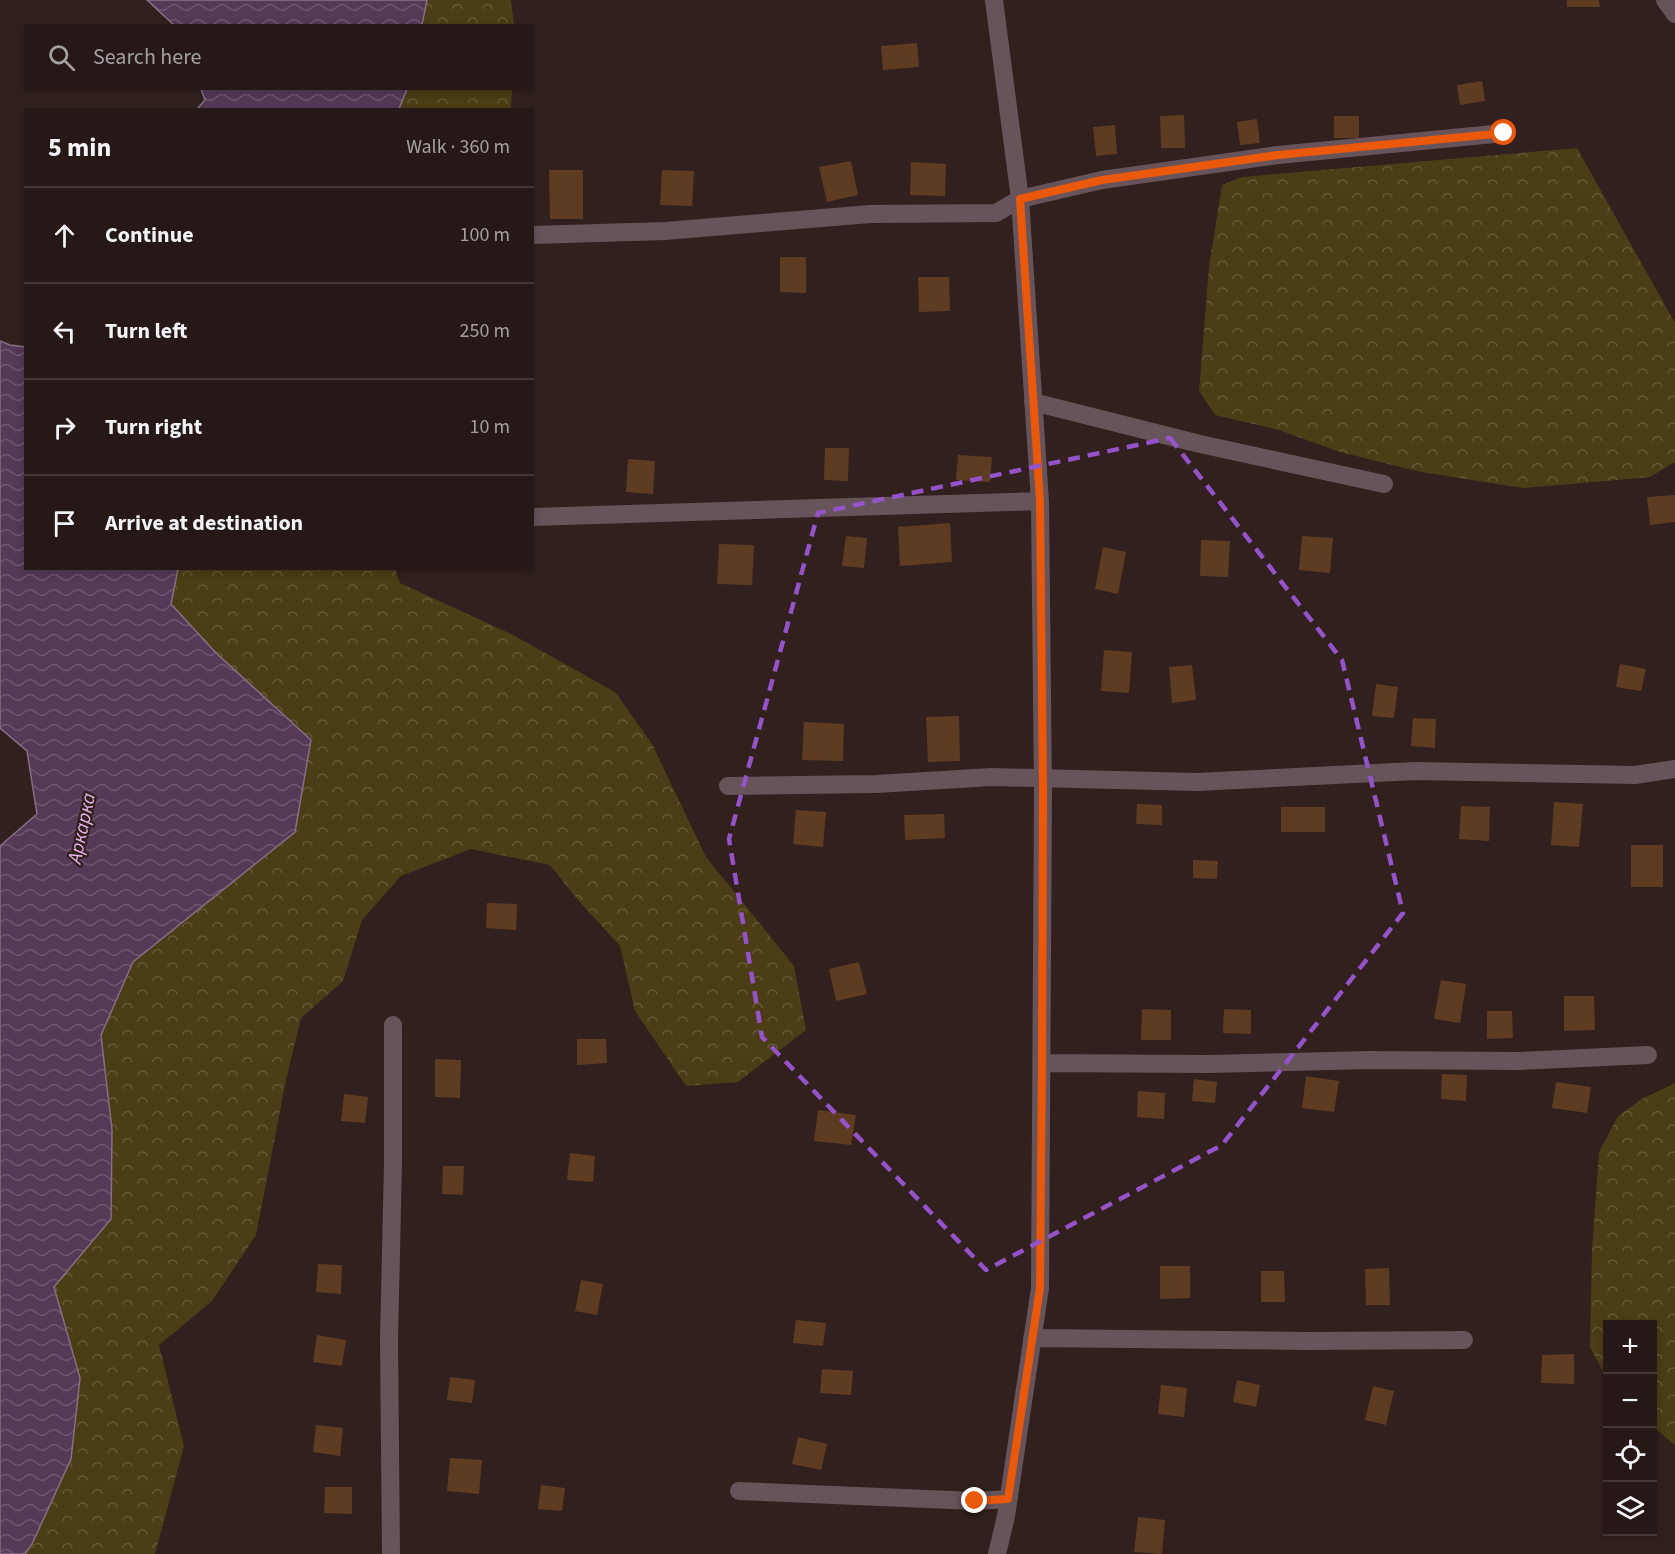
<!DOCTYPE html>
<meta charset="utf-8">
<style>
:root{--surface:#251816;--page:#312523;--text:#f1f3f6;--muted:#a3a0a1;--line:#423735}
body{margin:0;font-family:"Source Sans 3",sans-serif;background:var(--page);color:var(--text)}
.controls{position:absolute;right:18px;bottom:18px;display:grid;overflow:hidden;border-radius:0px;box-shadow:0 3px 9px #0003}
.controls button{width:54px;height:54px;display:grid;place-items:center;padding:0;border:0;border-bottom:2px solid var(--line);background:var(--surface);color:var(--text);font:30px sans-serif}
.stop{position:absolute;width:18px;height:18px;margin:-14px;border:4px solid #ea580c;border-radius:50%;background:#fff}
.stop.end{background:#ea580c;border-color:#fff;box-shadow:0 2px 6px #0008}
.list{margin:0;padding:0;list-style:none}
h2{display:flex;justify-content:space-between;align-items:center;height:78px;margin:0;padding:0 24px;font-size:26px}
h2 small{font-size:20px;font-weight:400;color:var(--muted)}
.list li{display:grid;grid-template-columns:39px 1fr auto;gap:18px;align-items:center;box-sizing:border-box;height:96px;padding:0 24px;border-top:2px solid var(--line)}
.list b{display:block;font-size:22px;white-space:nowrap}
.list em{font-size:20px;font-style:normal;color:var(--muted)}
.icon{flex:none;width:33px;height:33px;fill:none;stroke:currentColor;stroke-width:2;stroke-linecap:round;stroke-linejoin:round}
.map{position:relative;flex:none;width:1675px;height:1554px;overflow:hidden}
.search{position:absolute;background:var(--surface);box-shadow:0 3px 9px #0003;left:24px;top:24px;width:510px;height:66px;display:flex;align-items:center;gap:15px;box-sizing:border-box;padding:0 21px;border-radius:0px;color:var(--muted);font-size:22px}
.panel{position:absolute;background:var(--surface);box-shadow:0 3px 9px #0003;left:24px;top:108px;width:510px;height:462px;border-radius:0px}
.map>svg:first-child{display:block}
.forest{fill:url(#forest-crowns)}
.water{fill:url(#water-waves);stroke:#866f84;stroke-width:1.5}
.building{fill:#5e3c22}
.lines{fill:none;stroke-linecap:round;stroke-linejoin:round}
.minor{stroke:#67535a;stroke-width:18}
.route{stroke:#ea580c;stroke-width:8}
.marked{fill:none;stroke:#9453c8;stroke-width:4.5;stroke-dasharray:12 8;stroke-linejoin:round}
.labels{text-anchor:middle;stroke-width:4.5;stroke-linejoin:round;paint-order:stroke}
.water-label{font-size:20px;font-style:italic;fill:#e5b2e8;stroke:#31201e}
</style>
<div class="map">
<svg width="1675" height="1554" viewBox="0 0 1675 1554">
<defs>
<pattern id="forest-crowns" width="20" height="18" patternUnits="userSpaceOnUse" patternTransform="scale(1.5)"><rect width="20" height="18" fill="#4b3d15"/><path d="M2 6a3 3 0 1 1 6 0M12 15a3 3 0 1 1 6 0" fill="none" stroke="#665937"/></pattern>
<pattern id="water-waves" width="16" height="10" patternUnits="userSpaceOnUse" patternTransform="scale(1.5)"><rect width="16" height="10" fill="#553957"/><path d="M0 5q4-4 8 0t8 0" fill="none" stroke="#6e566f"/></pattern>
</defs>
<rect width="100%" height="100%" fill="#31201e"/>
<path class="forest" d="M 427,0 L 511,0 L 514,25 L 423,26 Z
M 407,89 L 512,89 L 511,109 L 399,110 Z
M 1577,148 L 1675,323 L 1675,462 L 1650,477 L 1523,488 L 1421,472 L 1340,452 L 1279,430 L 1215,415 L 1199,391 L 1209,267 L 1222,185 L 1242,177 Z
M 178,569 L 395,569 L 400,583 L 513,635 L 615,692 L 652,744 L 706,857 L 794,966 L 806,1030 L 738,1082 L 686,1086 L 635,1011 L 620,946 L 578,900 L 550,865 L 471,849 L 401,876 L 362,920 L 343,981 L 301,1018 L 286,1080 L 256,1235 L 212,1301 L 159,1345 L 184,1446 L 155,1554 L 25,1554 L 32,1544 L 80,1378 L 54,1287 L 111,1219 L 112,1130 L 101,1035 L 134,962 L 295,832 L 311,740 L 216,653 L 171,604 Z
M 1675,1083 L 1675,1445 L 1653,1427 L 1652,1324 L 1608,1324 L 1607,1379 L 1590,1347 L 1592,1250 L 1599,1152 L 1618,1116 L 1642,1099 Z"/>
<path class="water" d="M 147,0 L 427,0 L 422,25 L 175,26 Z
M 201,89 L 201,88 L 407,89 L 399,109 L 197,109 L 205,100 Z
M 0,341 L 10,345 L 25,347 L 26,568 L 178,569 L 171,604 L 216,653 L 311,740 L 295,832 L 133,962 L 101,1035 L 112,1130 L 111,1219 L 54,1287 L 80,1378 L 71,1459 L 32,1544 L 25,1554 L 0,1554 L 0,846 L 37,814 L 27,751 L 0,728 Z"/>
<path class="building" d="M 1567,0 L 1599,0 L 1600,7 L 1567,7 Z
M 917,43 L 919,67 L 883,70 L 881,46 Z
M 1482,81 L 1485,101 L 1460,105 L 1457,85 Z
M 1184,115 L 1185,148 L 1161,148 L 1160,116 Z
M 1334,116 L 1359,116 L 1359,138 L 1334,138 Z
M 1257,119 L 1260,143 L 1240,145 L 1237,122 Z
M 1115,125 L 1117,154 L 1096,156 L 1093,127 Z
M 851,161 L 858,195 L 827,202 L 819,167 Z
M 911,162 L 946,164 L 945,196 L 910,195 Z
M 549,170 L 583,170 L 583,219 L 550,219 Z
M 662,170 L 694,171 L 692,206 L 660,205 Z
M 780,257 L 806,257 L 806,293 L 780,292 Z
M 918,277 L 949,277 L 950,311 L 919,312 Z
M 825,448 L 849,448 L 848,481 L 824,480 Z
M 958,455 L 992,457 L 990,482 L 956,480 Z
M 628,459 L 655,461 L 653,494 L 626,492 Z
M 1675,495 L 1675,522 L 1650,525 L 1647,497 Z
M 950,523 L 952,562 L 900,566 L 898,527 Z
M 846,536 L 867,538 L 864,568 L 842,566 Z
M 1302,536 L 1333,538 L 1330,573 L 1299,570 Z
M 1201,540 L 1230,541 L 1228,577 L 1200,576 Z
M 719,544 L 754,545 L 752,585 L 717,584 Z
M 1103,547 L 1126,552 L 1118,594 L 1095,589 Z
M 1104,650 L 1132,652 L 1129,693 L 1101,691 Z
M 1620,664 L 1646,669 L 1641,691 L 1616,687 Z
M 1192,665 L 1196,700 L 1172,703 L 1169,667 Z
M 1376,684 L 1398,687 L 1394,718 L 1372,716 Z
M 959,716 L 960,761 L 928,762 L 926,717 Z
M 1413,718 L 1436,719 L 1435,748 L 1411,746 Z
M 804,722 L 844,724 L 843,761 L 802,760 Z
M 1554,802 L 1583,804 L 1579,847 L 1551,845 Z
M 1137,804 L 1162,805 L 1162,825 L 1136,824 Z
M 1461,806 L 1490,807 L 1489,841 L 1459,839 Z
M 1281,807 L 1325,807 L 1325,832 L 1281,832 Z
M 796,810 L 826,812 L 823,847 L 793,844 Z
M 944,814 L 945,838 L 905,840 L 904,815 Z
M 1631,845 L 1663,845 L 1663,887 L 1631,887 Z
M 1193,860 L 1218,861 L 1217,879 L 1193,878 Z
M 487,903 L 517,904 L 516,930 L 486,928 Z
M 859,962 L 867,994 L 836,1001 L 829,969 Z
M 1441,980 L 1466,984 L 1460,1023 L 1434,1019 Z
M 1564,996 L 1594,996 L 1595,1030 L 1564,1031 Z
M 1142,1009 L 1171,1010 L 1171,1040 L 1141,1040 Z
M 1224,1009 L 1251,1010 L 1251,1034 L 1223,1033 Z
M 1487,1011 L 1512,1011 L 1513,1038 L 1487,1039 Z
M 577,1039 L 606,1039 L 607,1063 L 577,1065 Z
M 435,1059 L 461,1060 L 460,1098 L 435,1097 Z
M 1442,1074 L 1467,1075 L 1466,1101 L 1441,1099 Z
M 1306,1076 L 1339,1081 L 1334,1112 L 1302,1108 Z
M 1194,1079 L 1217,1082 L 1215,1103 L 1192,1101 Z
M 1556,1082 L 1591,1087 L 1587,1113 L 1552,1108 Z
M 1138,1091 L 1165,1093 L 1164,1119 L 1137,1117 Z
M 344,1094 L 368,1097 L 365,1123 L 341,1121 Z
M 818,1110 L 856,1115 L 851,1145 L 814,1141 Z
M 570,1153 L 595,1156 L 593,1182 L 567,1180 Z
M 443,1166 L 464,1166 L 463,1195 L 442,1194 Z
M 318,1264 L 342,1265 L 341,1294 L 316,1292 Z
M 1160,1266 L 1190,1266 L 1190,1298 L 1160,1299 Z
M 1389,1268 L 1390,1305 L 1366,1305 L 1365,1269 Z
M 1261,1271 L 1284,1271 L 1285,1302 L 1261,1302 Z
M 581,1280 L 603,1284 L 597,1315 L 575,1311 Z
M 796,1320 L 826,1323 L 823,1346 L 793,1343 Z
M 317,1335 L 346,1340 L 342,1366 L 313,1362 Z
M 1574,1354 L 1574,1384 L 1541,1383 L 1542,1355 Z
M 822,1369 L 853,1371 L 851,1395 L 820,1393 Z
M 450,1377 L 475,1380 L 472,1403 L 447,1400 Z
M 1237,1380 L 1260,1385 L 1256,1407 L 1233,1402 Z
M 1161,1385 L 1187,1388 L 1184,1417 L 1158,1414 Z
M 1373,1386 L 1394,1391 L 1386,1425 L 1365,1420 Z
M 316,1425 L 343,1428 L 340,1456 L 313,1452 Z
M 798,1437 L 827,1444 L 821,1470 L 792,1464 Z
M 450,1458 L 482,1460 L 479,1494 L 447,1491 Z
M 541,1485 L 565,1488 L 562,1511 L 538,1509 Z
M 325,1487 L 352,1487 L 352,1514 L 324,1513 Z
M 1138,1517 L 1165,1520 L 1162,1554 L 1134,1552 Z"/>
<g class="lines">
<path class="minor" d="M 994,0 L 1020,199 L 1040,501 L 1043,792 L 1040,1288 L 1006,1516 L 997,1554
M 1665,0 L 1675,14
M 532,235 L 665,231 L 870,214 L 996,213 L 1020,199 L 1102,180 L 1278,155 L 1504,133
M 1033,402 L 1200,444 L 1384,484
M 532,517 L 1040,501
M 728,786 L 876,784 L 992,777 L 1197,782 L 1415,771 L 1635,775 L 1675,769
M 1042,1063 L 1208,1064 L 1368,1060 L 1519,1061 L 1648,1055
M 1032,1338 L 1307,1341 L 1464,1340
M 739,1491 L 975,1501 L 1008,1499
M 391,1554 L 389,1340 L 393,1163 L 393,1025"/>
</g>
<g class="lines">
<path class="route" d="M 975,1501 L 1008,1499 L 1040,1288 L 1042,1063 L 1043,792 L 1040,501 L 1020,199 L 1102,180 L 1278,155 L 1504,133"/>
</g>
<path class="marked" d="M 1170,438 L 1342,660 L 1403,913 L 1222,1145 L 986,1270 L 762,1037 L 729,839 L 818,513 Z"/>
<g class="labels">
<g class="water-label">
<text transform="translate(81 828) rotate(-78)" y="7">Аркарка</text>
</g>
</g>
</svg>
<div class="controls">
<button>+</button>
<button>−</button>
<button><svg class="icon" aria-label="locate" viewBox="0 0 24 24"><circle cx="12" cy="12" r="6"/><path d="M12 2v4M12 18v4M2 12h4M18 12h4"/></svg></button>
<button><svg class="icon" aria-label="layers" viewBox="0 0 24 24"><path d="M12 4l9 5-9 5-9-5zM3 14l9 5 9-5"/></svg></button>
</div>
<div class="stop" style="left:1504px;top:133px"></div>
<div class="stop end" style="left:975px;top:1501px"></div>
<div class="search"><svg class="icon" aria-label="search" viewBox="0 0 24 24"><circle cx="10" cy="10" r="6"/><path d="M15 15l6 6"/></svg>Search here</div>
<section class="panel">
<h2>5 min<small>Walk · 360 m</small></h2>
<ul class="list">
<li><svg class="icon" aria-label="ahead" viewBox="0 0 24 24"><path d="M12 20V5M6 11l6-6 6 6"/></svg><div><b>Continue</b></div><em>100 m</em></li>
<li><svg class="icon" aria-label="left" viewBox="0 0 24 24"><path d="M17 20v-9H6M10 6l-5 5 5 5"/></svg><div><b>Turn left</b></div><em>250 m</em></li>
<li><svg class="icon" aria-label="right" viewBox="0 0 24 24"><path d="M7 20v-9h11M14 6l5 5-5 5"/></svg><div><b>Turn right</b></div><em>10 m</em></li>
<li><svg class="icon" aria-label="arrive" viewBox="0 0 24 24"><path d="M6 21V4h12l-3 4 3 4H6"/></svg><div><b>Arrive at destination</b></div></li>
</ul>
</section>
</div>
